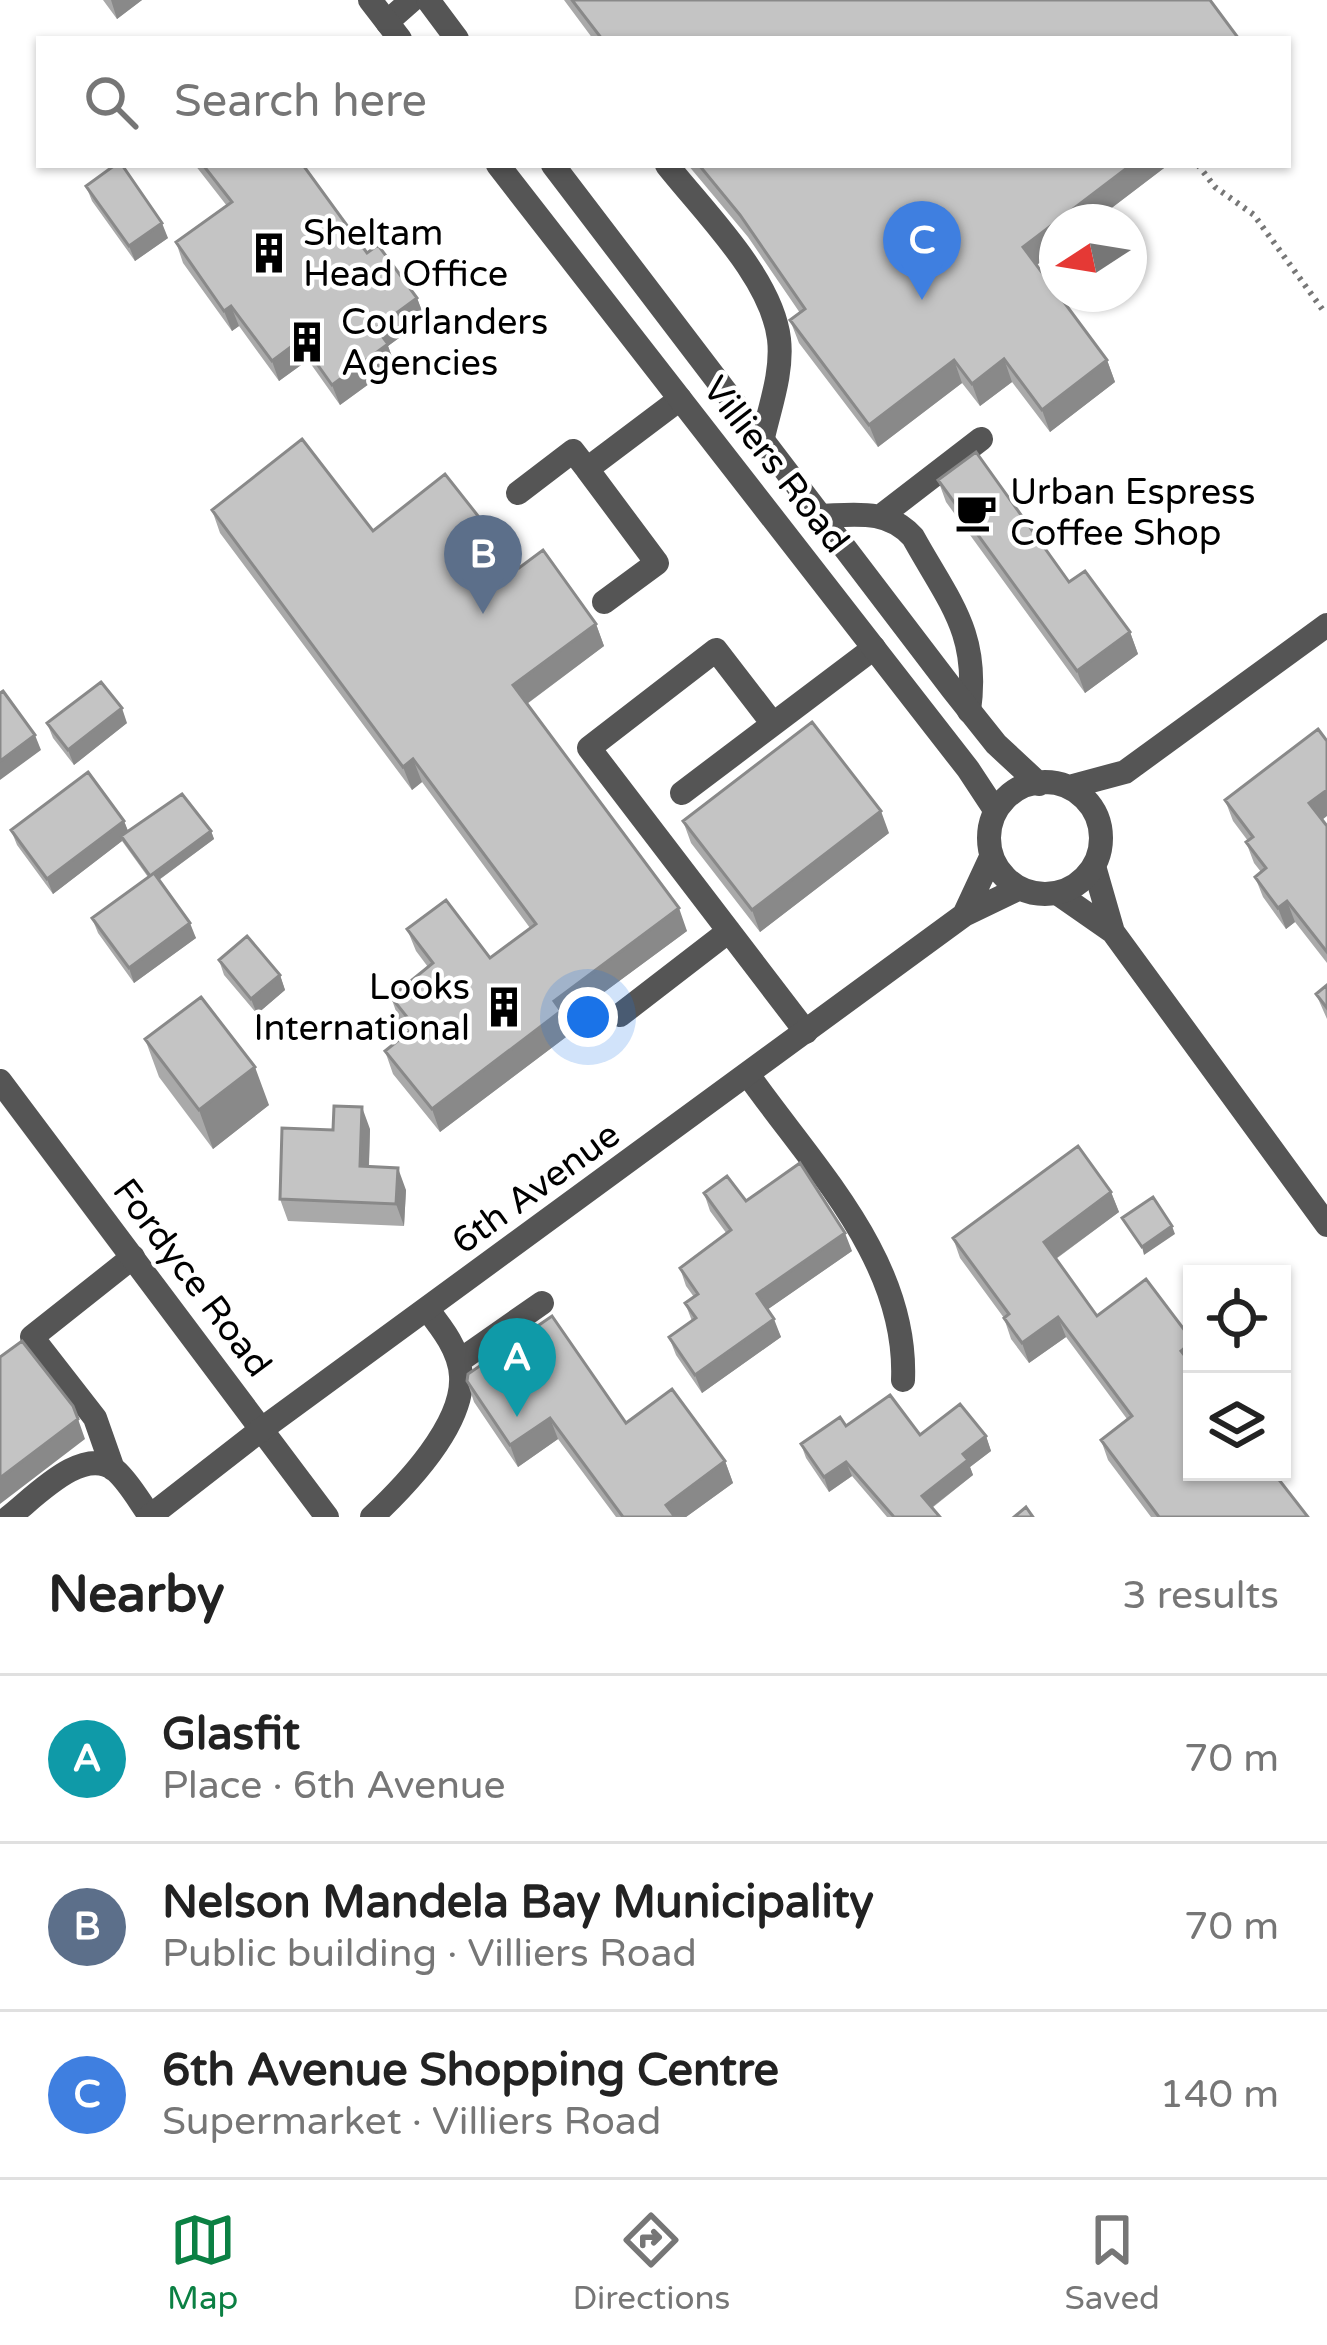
<!DOCTYPE html>
<meta charset="utf-8">
<style>
:root{--surface:#fff;--page:#f2f2f2;--text:#222;--muted:#767676;--line:#e0e0e0;--accent:#0b8043}
body{margin:0;font-family:"Varela Round",sans-serif;background:var(--page);color:var(--text)}
.controls{position:absolute;right:36px;bottom:36px;display:grid;overflow:hidden;border-radius:0px;box-shadow:0 3px 9px #0004}
.controls button{width:108px;height:108px;display:grid;place-items:center;padding:0;border:0;border-bottom:3px solid var(--line);background:var(--surface);color:var(--text);font:60px sans-serif}
.compass{position:absolute;left:1039px;top:204px;width:108px;height:108px;border-radius:50%;background:var(--surface);box-shadow:0 3px 9px #0004;rotate:258deg}
.you{position:absolute;left:588px;top:1017px;width:42px;height:42px;margin:-30px;border:9px solid #fff;border-radius:50%;background:#1a73e8;box-shadow:0 0 0 18px #1a73e833}
.badge{display:grid;place-items:center;width:78px;height:78px;border-radius:50%;background:var(--accent);color:#fff;font-size:39px;font-weight:700}
.pin{position:absolute;translate:-50% -99px;filter:drop-shadow(0 3px 6px #0008)}
.pin::after{content:'';position:absolute;top:63px;width:42px;height:36px;background:inherit;clip-path:polygon(0 0,100% 0,50% 100%)}
.list{margin:0;padding:0;list-style:none}
h2{display:flex;justify-content:space-between;align-items:center;height:156px;margin:0;padding:0 48px;font-size:51px}
h2 small{font-size:39px;font-weight:400;color:var(--muted)}
.list li{display:grid;grid-template-columns:78px 1fr auto;gap:36px;align-items:center;box-sizing:border-box;height:168px;padding:0 48px;border-top:3px solid var(--line)}
.list b{display:block;font-size:45px;white-space:nowrap}
.list p{margin:0;font-size:39px;white-space:nowrap;color:var(--muted)}
.list em{font-size:39px;font-style:normal;color:var(--muted)}
.icon{flex:none;width:66px;height:66px;fill:none;stroke:currentColor;stroke-width:2;stroke-linecap:round;stroke-linejoin:round}
.map{position:relative;flex:none;width:1327px;height:1517px;overflow:hidden}
.search{position:absolute;background:var(--surface);box-shadow:0 3px 9px #0004;left:36px;right:36px;top:36px;height:132px;display:flex;align-items:center;gap:30px;box-sizing:border-box;padding:0 42px;border-radius:0px;color:var(--muted);font-size:45px}
.sheet{height:660px;background:var(--surface)}
nav{display:flex;justify-content:space-around;align-items:center;box-sizing:border-box;height:168px;border-top:3px solid var(--line);background:var(--surface);font-size:33px;color:var(--muted)}
nav a{display:grid;justify-items:center;gap:6px}
nav .on{color:var(--accent)}
.map>svg:first-child{display:block}
.lines{fill:none;stroke-linecap:round;stroke-linejoin:round}
.path{stroke:#777;stroke-width:6;stroke-dasharray:3 6;stroke-linecap:butt}
.service{stroke:#555;stroke-width:24}
.minor{stroke:#555;stroke-width:24}
.tertiary{stroke:#555;stroke-width:24}
.wall{fill:#a9a9a9}
.shaded-wall{fill:#898989}
.building{fill:#c4c4c4;stroke:#898989;stroke-width:3}
.labels{text-anchor:middle;stroke-width:9;stroke-linejoin:round;paint-order:stroke}
.poi-label{font-size:36px;fill:#000;stroke:#fff;text-anchor:start}
.street-label{font-size:36px;fill:#000;stroke:#fff}
</style>
<div class="map">
<svg width="1327" height="1517" viewBox="0 0 1327 1517">
<rect width="100%" height="100%" fill="#fff"/>
<g class="lines">
<path class="path" d="M 1198,165 L 1215,187 L 1254,215 L 1325,313"/>
<path class="service" d="M 387,22 L 412,0
M 667,165 C 704,212 772,278 779,339 C 783,373 769,409 762,442
M 518,493 L 573,451 L 587,469
M 819,516 C 854,515 887,508 913,537 C 949,602 980,633 969,711
M 881,516 L 981,439
M 604,602 L 657,563 L 587,469 L 680,399
M 773,724 L 716,650 L 589,748 L 806,1032
M 682,793 L 874,648
M 620,1015 L 729,931
M 749,1076 C 814,1168 908,1261 903,1380
M 459,1361 L 542,1303
M 113,1469 L 95,1418 L 32,1337 L 133,1257
M 9,1517 C 34,1498 83,1444 115,1470 C 129,1482 139,1501 150,1516
M 372,1517 C 405,1486 464,1425 461,1376 C 460,1351 442,1328 427,1309"/>
<path class="minor" d="M 1094,866 L 1113,932
M 1057,893 L 1113,932 L 1327,1225
M 0,1081 L 327,1517"/>
<path class="tertiary" d="M 370,0 L 400,39
M 428,0 L 457,39
M 498,165 L 968,769 L 995,810
M 553,165 L 953,690 L 996,744 L 1039,784
M989 838a56 56 0 1 1 112 0a56 56 0 1 1-112 0Z
M 1069,787 L 1125,772 L 1327,625
M 964,915 L 991,857
M 149,1517 L 262,1429 L 964,915 L 1020,888"/>
</g>
<path class="wall" d="M 103,0 L 142,0 L 117,19 Z
M 564,0 L 1210,0 L 1239,39 L 593,39 Z
M 195,165 L 303,165 L 367,253 L 417,298 L 425,319 L 388,346 L 395,365 L 340,405 L 308,360 L 279,381 L 239,326 L 232,331 L 183,263 L 176,242 L 227,206 Z
M 688,165 L 1168,165 L 1037,265 L 1107,360 L 1115,382 L 1050,432 L 1012,382 L 980,406 L 962,383 L 878,447 L 799,343 L 790,320 L 800,313 L 748,237 Z
M 86,186 L 168,238 L 135,261 L 92,201 Z
M 938,480 L 1130,632 L 1138,654 L 1085,693 L 946,502 Z
M 212,510 L 373,531 L 519,568 L 596,624 L 604,646 L 527,704 L 687,931 L 565,1021 L 570,1034 L 440,1132 L 393,1074 L 385,1051 L 409,1032 L 399,1020 L 391,997 L 428,967 L 416,951 L 407,929 L 490,958 L 530,928 L 422,782 L 412,790 L 220,533 Z
M 47,723 L 127,723 L 74,765 L 53,738 Z
M 1225,800 L 1322,820 L 1327,826 L 1327,963 L 1295,922 L 1286,929 L 1263,897 L 1255,877 L 1261,872 L 1254,863 L 1246,842 L 1248,841 L 1233,821 Z
M 124,821 L 128,831 L 211,831 L 214,839 L 159,880 L 196,938 L 134,983 L 98,933 L 92,918 L 148,877 L 122,841 L 53,894 L 17,845 L 11,830 Z
M 683,821 L 889,833 L 760,932 L 691,843 Z
M 219,960 L 280,975 L 285,990 L 257,1014 L 224,975 Z
M 1327,985 L 1327,1019 L 1316,994 Z
M 145,1039 L 269,1105 L 213,1149 L 159,1077 Z
M 370,1129 L 369,1167 L 406,1190 L 404,1226 L 288,1221 L 280,1199 L 333,1130 Z
M 1111,1192 L 1119,1212 L 1056,1259 L 1192,1472 L 1308,1517 L 1151,1517 L 1108,1460 L 1101,1440 L 1127,1419 L 1066,1337 L 1029,1363 L 1011,1339 L 1004,1318 L 960,1258 L 953,1238 Z
M 704,1193 L 746,1201 L 852,1251 L 768,1309 L 781,1337 L 702,1393 L 676,1355 L 669,1337 L 692,1321 L 685,1303 L 694,1297 L 686,1286 L 680,1268 L 727,1234 L 710,1211 Z
M 467,1381 L 626,1423 L 725,1461 L 733,1483 L 686,1517 L 616,1517 L 558,1439 L 518,1467 L 474,1402 Z
M 920,1435 L 986,1436 L 991,1451 L 970,1467 L 973,1475 L 932,1508 L 940,1517 L 887,1517 L 852,1476 L 829,1492 L 806,1458 L 801,1444 Z"/>
<path class="shaded-wall" d="M 111,0 L 142,0 L 117,19 Z
M 1131,165 L 1168,165 L 1093,222 L 1057,222 L 1057,249 L 1031,269 L 1023,247 Z
M 162,223 L 168,238 L 135,261 L 129,246 Z
M 417,298 L 425,319 L 388,346 L 395,365 L 340,405 L 332,385 L 376,328 Z
M 231,306 L 239,326 L 232,331 L 224,311 Z
M 300,340 L 308,360 L 279,381 L 272,361 Z
M 1004,359 L 1012,382 L 980,406 L 972,384 Z
M 954,360 L 962,383 L 878,447 L 869,425 Z
M 1107,360 L 1115,382 L 1050,432 L 1042,410 Z
M 596,624 L 604,646 L 521,708 L 513,685 Z
M 1130,632 L 1138,654 L 1085,693 L 1077,671 Z
M 122,708 L 127,723 L 74,765 L 68,750 Z
M 35,735 L 41,750 L 0,780 L 0,761 Z
M 413,759 L 422,782 L 412,790 L 403,767 Z
M 1327,790 L 1327,816 L 1317,824 L 1309,803 Z
M 881,811 L 889,833 L 760,932 L 752,910 Z
M 124,821 L 130,836 L 121,836 L 122,841 L 53,894 L 47,879 Z
M 211,831 L 214,839 L 153,884 L 150,877 Z
M 1287,901 L 1295,922 L 1286,929 L 1278,908 Z
M 679,908 L 687,931 L 565,1021 L 570,1034 L 440,1132 L 432,1109 L 554,1001 Z
M 190,923 L 196,938 L 134,983 L 129,968 Z
M 280,975 L 285,990 L 257,1014 L 251,999 Z
M 255,1067 L 269,1105 L 213,1149 L 199,1110 Z
M 362,1107 L 370,1129 L 368,1188 L 360,1166 Z
M 398,1168 L 406,1190 L 404,1226 L 396,1204 Z
M 1111,1192 L 1119,1212 L 1051,1262 L 1044,1242 Z
M 1172,1226 L 1175,1234 L 1144,1255 L 1142,1247 Z
M 845,1233 L 852,1251 L 764,1312 L 757,1294 Z
M 1058,1317 L 1066,1337 L 1029,1363 L 1022,1343 Z
M 774,1319 L 781,1337 L 702,1393 L 695,1375 Z
M 1192,1342 L 1192,1368 L 1181,1351 Z
M 550,1418 L 558,1439 L 518,1467 L 510,1445 Z
M 78,1419 L 85,1439 L 0,1504 L 0,1478 Z
M 986,1436 L 991,1451 L 970,1467 L 973,1475 L 927,1511 L 922,1496 L 963,1454 Z
M 725,1461 L 733,1483 L 686,1517 L 670,1517 L 666,1505 Z
M 846,1462 L 852,1476 L 829,1492 L 824,1477 Z"/>
<path class="building" d="M 572,0 L 1210,0 L 1239,39 L 602,39 Z
M 115,165 L 122,165 L 162,223 L 129,246 L 86,186 Z
M 203,165 L 303,165 L 367,253 L 378,245 L 417,298 L 376,328 L 388,344 L 332,385 L 300,340 L 272,361 L 231,306 L 224,311 L 176,242 L 232,202 Z
M 699,165 L 1131,165 L 1023,247 L 1107,360 L 1042,410 L 1004,359 L 972,384 L 954,360 L 869,425 L 790,320 L 805,309 L 740,215 Z
M 302,439 L 373,531 L 445,474 L 519,568 L 543,550 L 596,624 L 513,685 L 679,908 L 554,1001 L 561,1011 L 432,1109 L 385,1051 L 415,1027 L 391,997 L 433,963 L 407,929 L 446,900 L 490,958 L 536,924 L 413,759 L 403,767 L 212,510 Z
M 976,452 L 1069,582 L 1085,571 L 1130,632 L 1077,671 L 938,480 Z
M 101,682 L 122,708 L 68,750 L 47,723 Z
M 3,691 L 35,735 L 0,761 L 0,693 Z
M 812,722 L 881,811 L 752,910 L 683,821 Z
M 1318,729 L 1327,741 L 1327,790 L 1309,803 L 1327,826 L 1327,952 L 1287,901 L 1278,908 L 1255,877 L 1266,868 L 1246,842 L 1253,837 L 1225,800 Z
M 88,772 L 124,821 L 47,879 L 11,830 Z
M 182,794 L 211,831 L 150,876 L 121,836 Z
M 154,873 L 190,923 L 129,968 L 92,918 Z
M 247,936 L 280,975 L 251,999 L 219,960 Z
M 1327,985 L 1327,1008 L 1316,994 Z
M 201,997 L 255,1067 L 199,1110 L 145,1039 Z
M 334,1106 L 362,1107 L 360,1166 L 398,1168 L 396,1204 L 280,1199 L 282,1128 L 333,1130 Z
M 1078,1146 L 1111,1192 L 1044,1242 L 1097,1316 L 1146,1279 L 1192,1340 L 1192,1342 L 1181,1351 L 1192,1365 L 1192,1472 L 1273,1472 L 1308,1517 L 1159,1517 L 1101,1440 L 1132,1416 L 1058,1317 L 1022,1343 L 1004,1318 L 1009,1314 L 953,1238 Z
M 800,1163 L 845,1233 L 757,1294 L 774,1319 L 695,1375 L 669,1337 L 696,1318 L 685,1303 L 698,1294 L 680,1268 L 731,1230 L 704,1193 L 727,1176 L 746,1201 Z
M 1153,1197 L 1172,1226 L 1142,1247 L 1122,1218 Z
M 552,1316 L 626,1423 L 672,1389 L 725,1461 L 666,1505 L 675,1517 L 623,1517 L 550,1418 L 510,1445 L 467,1381 L 468,1374 Z
M 22,1341 L 73,1406 L 78,1419 L 0,1478 L 0,1357 Z
M 890,1395 L 920,1435 L 960,1404 L 986,1436 L 963,1454 L 968,1460 L 922,1496 L 940,1517 L 894,1517 L 846,1462 L 824,1477 L 801,1444 L 840,1417 L 846,1426 Z
M 1026,1507 L 1033,1517 L 1014,1517 Z"/>
<defs>
<g id="building-bare" transform="scale(3.24)"><path d="M-4-6H4V6H1V3H-1V6H-4ZM-2.5-4.3h1.7v1.8h-1.7ZM.8-4.3h1.7v1.8H.8ZM-2.5-1h1.7V.8h-1.7ZM.8-1h1.7V.8H.8Z" fill="#000" stroke="#fff" stroke-width="2.5" paint-order="stroke"/></g>
<g id="cafe-bare" transform="scale(3.24)"><path d="M-5.5-4.5H6V0H3Q3 3.5 0 3.5H-2.5Q-5.5 3.5-5.5 0ZM3-3.2v2h1.7v-2ZM-6 4.5H4V6H-6Z" fill="#000" stroke="#fff" stroke-width="2.5" paint-order="stroke"/></g>
</defs>
<g fill-rule="evenodd">
<use href="#building-bare" x="269" y="253"/>
<use href="#building-bare" x="307" y="342"/>
<use href="#cafe-bare" x="976" y="512"/>
<use href="#building-bare" x="504" y="1007"/>
</g>
<g class="labels">
<g class="poi-label">
<text x="303" y="245">Sheltam<tspan x="303" dy="41">Head Office</tspan></text>
<text x="341" y="334">Courlanders<tspan x="341" dy="41">Agencies</tspan></text>
<text x="1010" y="504">Urban Espress<tspan x="1010" dy="41">Coffee Shop</tspan></text>
<text x="470" y="999" text-anchor="end">Looks<tspan x="470" dy="41">International</tspan></text>
</g>
<g class="street-label">
<text transform="translate(777 464) rotate(52)" y="13">Villiers Road</text>
<text transform="translate(535 1187) rotate(-36)" y="13">6th Avenue</text>
<text transform="translate(193 1277) rotate(53)" y="13">Fordyce Road</text>
</g>
</g>
</svg>
<div class="controls">
<button><svg class="icon" aria-label="locate" viewBox="0 0 24 24"><circle cx="12" cy="12" r="6"/><path d="M12 2v4M12 18v4M2 12h4M18 12h4"/></svg></button>
<button><svg class="icon" aria-label="layers" viewBox="0 0 24 24"><path d="M12 4l9 5-9 5-9-5zM3 14l9 5 9-5"/></svg></button>
</div>
<svg class="compass" viewBox="-18 -18 36 36"><path d="M0-13l5 13h-10z" fill="#e53935"/><path d="M0 13l5-13h-10z" fill="#767676"/></svg>
<div class="you"></div>
<div class="pin badge" style="left:517px;top:1417px;background:#0f9aa8">A</div>
<div class="pin badge" style="left:483px;top:614px;background:#5c6f8a">B</div>
<div class="pin badge" style="left:922px;top:300px;background:#3f7fe0">C</div>
<div class="search"><svg class="icon" aria-label="search" viewBox="0 0 24 24"><circle cx="10" cy="10" r="6"/><path d="M15 15l6 6"/></svg>Search here</div>
</div>
<section class="sheet">
<h2>Nearby<small>3 results</small></h2>
<ul class="list">
<li><span class="badge" style="background:#0f9aa8">A</span><div><b>Glasfit</b><p>Place · 6th Avenue</p></div><em>70 m</em></li>
<li><span class="badge" style="background:#5c6f8a">B</span><div><b>Nelson Mandela Bay Municipality</b><p>Public building · Villiers Road</p></div><em>70 m</em></li>
<li><span class="badge" style="background:#3f7fe0">C</span><div><b>6th Avenue Shopping Centre</b><p>Supermarket · Villiers Road</p></div><em>140 m</em></li>
</ul>
</section>
<nav>
<a class="on"><svg class="icon" aria-label="map" viewBox="0 0 24 24"><path d="M3 6l6-2 6 2 6-2v14l-6 2-6-2-6 2zM9 4v14M15 6v14"/></svg>Map</a>
<a><svg class="icon" aria-label="directions" viewBox="0 0 24 24"><path d="M12 3l9 9-9 9-9-9zM9 14v-3h6M13 9l2 2-2 2"/></svg>Directions</a>
<a><svg class="icon" aria-label="saved" viewBox="0 0 24 24"><path d="M7 4h10v16l-5-4-5 4z"/></svg>Saved</a>
</nav>
